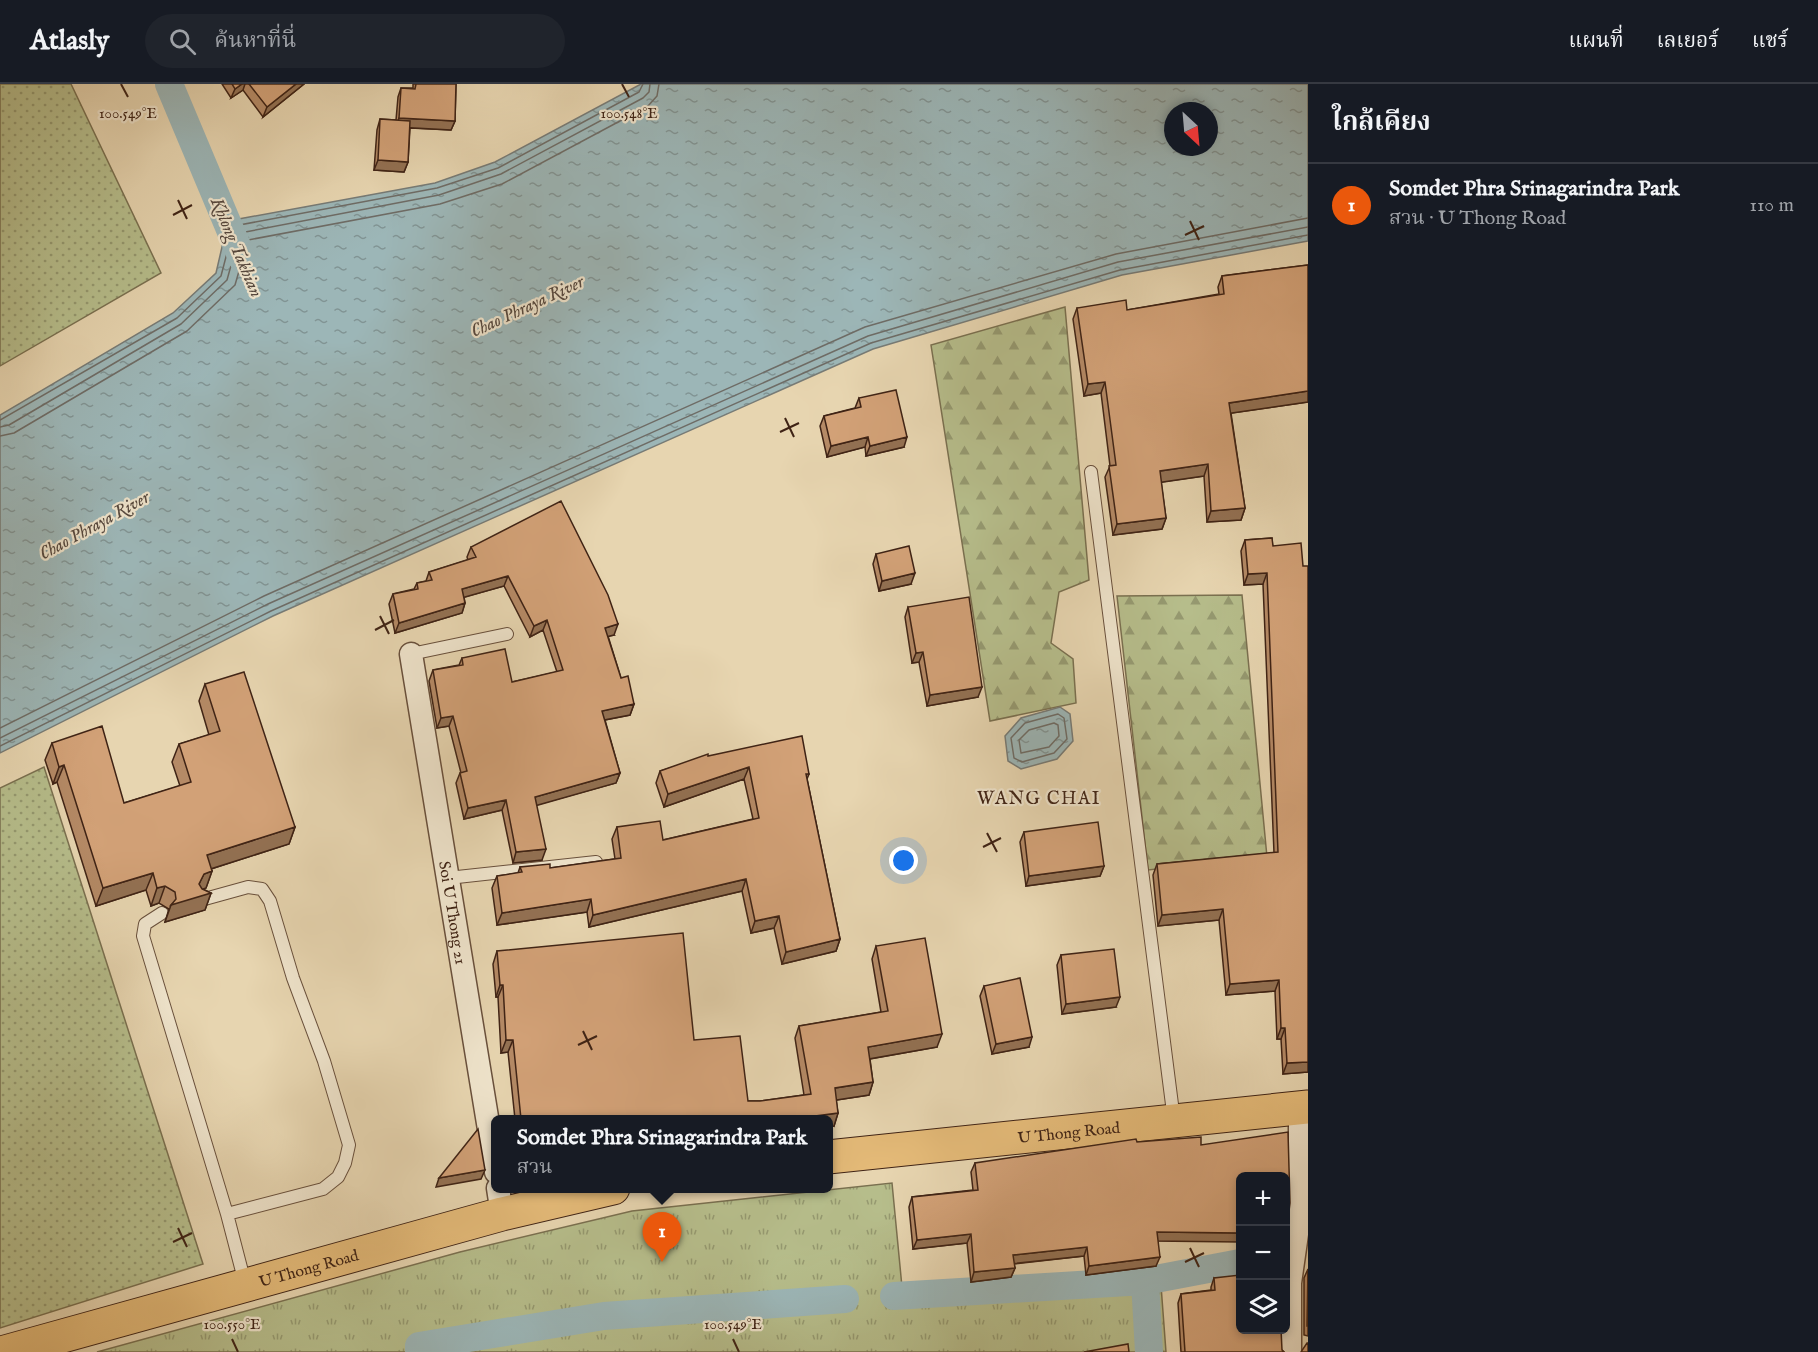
<!DOCTYPE html>
<html lang="th">
<meta charset="utf-8">
<style>
:root{--surface:#171b24;--page:#20242c;--text:#f1f3f6;--muted:#9ea1a6;--line:#363941;--accent:#ea580c}
body{margin:0;font-family:"IM FELL English","Noto Serif Thai",serif;background:var(--page);color:var(--text)}
.controls{position:absolute;right:18px;bottom:18px;display:grid;overflow:hidden;border-radius:9px;box-shadow:0 3px 9px #0003}
.controls button{width:54px;height:54px;display:grid;place-items:center;padding:0;border:0;border-bottom:2px solid var(--line);background:var(--surface);color:var(--text);font:30px sans-serif}
.compass{position:absolute;left:1164px;top:18px;width:54px;height:54px;border-radius:50%;background:var(--surface);box-shadow:0 3px 9px #0003;rotate:154deg}
.you{position:absolute;left:904px;top:777px;width:21px;height:21px;margin:-15px;border:4px solid #fff;border-radius:50%;background:#1a73e8;box-shadow:0 0 0 9px #1a73e833}
.badge{display:grid;place-items:center;width:39px;height:39px;border-radius:50%;background:var(--accent);color:#fff;font-size:20px;font-weight:700}
.pin{position:absolute;translate:-50% -50px;filter:drop-shadow(0 2px 3px #0008)}
.pin::after{content:'';position:absolute;top:32px;width:21px;height:18px;background:inherit;clip-path:polygon(0 0,100% 0,50% 100%)}
.popup{position:absolute;left:491px;top:1031px;width:342px;height:78px;box-sizing:border-box;display:grid;place-content:center;border-radius:9px;background:var(--surface);filter:drop-shadow(0 2px 4px #0005);font-size:20px;white-space:nowrap;color:var(--muted)}
.popup b{font-size:22px;color:var(--text)}
.popup::after{content:'';position:absolute;left:50%;top:100%;margin-left:-12px;border:12px solid transparent;border-top-color:var(--surface)}
.list{margin:0;padding:0;list-style:none}
h2{display:flex;justify-content:space-between;align-items:center;height:78px;margin:0;padding:0 24px;font-size:26px}
h2 small{font-size:20px;font-weight:400;color:var(--muted)}
.list li{display:grid;grid-template-columns:39px 1fr auto;gap:18px;align-items:center;box-sizing:border-box;height:84px;padding:0 24px;border-top:2px solid var(--line)}
.list b{display:block;font-size:22px;white-space:nowrap}
.list p{margin:0;font-size:20px;white-space:nowrap;color:var(--muted)}
.list em{font-size:20px;font-style:normal;color:var(--muted)}
.icon{flex:none;width:33px;height:33px;fill:none;stroke:currentColor;stroke-width:2;stroke-linecap:round;stroke-linejoin:round}
.map{position:relative;flex:none;width:1308px;height:1268px;overflow:hidden}
header{display:flex;align-items:center;gap:36px;box-sizing:border-box;height:84px;padding:0 30px;background:var(--surface);border-bottom:2px solid var(--line)}
header strong{font-size:28px}
nav{display:flex;gap:33px;margin-inline-start:auto;font-size:21px}
.search{width:420px;height:54px;background:var(--page);display:flex;align-items:center;gap:15px;box-sizing:border-box;padding:0 21px;border-radius:33px;color:var(--muted);font-size:22px}
main{display:flex}
aside{flex:1;background:var(--surface)}
.map>svg:first-child{display:block}
.grass{fill:url(#grass-dots);stroke:#7a7050;stroke-width:1.5}
.forest{fill:url(#forest-firs);stroke:#7a7050;stroke-width:1.5}
.park{fill:url(#park-tufts);stroke:#7a7050;stroke-width:1.5}
.water{fill:url(#water-ripples);stroke:#777b76;stroke-width:1.5;fill-rule:evenodd}
.lines{fill:none;stroke-linecap:round;stroke-linejoin:round}
.shore{stroke:#6e6c66;stroke-width:1.5}
.canal{stroke:#9cb6b7;stroke-width:28}
.service-casing{stroke:#69503c;stroke-width:14}
.minor-casing{stroke:#69503c;stroke-width:25}
.primary-casing{stroke:#3f2315;stroke-width:35}
.service{stroke:#efe4cc;stroke-width:12}
.minor{stroke:#efe4cc;stroke-width:22}
.primary{stroke:#e4ba78;stroke-width:33}
.wall{fill:#b58a66;stroke:#3f2315;stroke-width:1.5}
.shaded-wall{fill:#937153;stroke:#3f2315;stroke-width:1.5}
.building{fill:#d2a177;stroke:#3f2315;stroke-width:1.5}
.ticks{fill:none;stroke:#3f2315;stroke-width:2}
.labels{text-anchor:middle;stroke-width:4.5;stroke-linejoin:round;paint-order:stroke}
.street-label{font-size:16px;fill:#3f2315;stroke:#efe4cc}
.water-label{font-size:18px;font-style:italic;fill:#56483e;stroke:#efe4cc}
.neighbourhood-label{font-size:18px;letter-spacing:1.5px;fill:#3f2315;stroke:#efe4cc}
.ticks-label{font-size:15px;text-anchor:middle;fill:#3f2315;stroke:#efe4cc;stroke-width:4.5;stroke-linejoin:round;paint-order:stroke}
</style>
<header>
<strong>Atlasly</strong>
<div class="search"><svg class="icon" aria-label="search" viewBox="0 0 24 24"><circle cx="10" cy="10" r="6"/><path d="M15 15l6 6"/></svg>ค้นหาที่นี่</div>
<nav><a>แผนที่</a><a>เลเยอร์</a><a>แชร์</a></nav>
</header>
<main>
<div class="map">
<svg width="1308" height="1268" viewBox="0 0 1308 1268">
<defs>
<pattern id="grass-dots" width="8" height="8" patternUnits="userSpaceOnUse" patternTransform="scale(1.5)"><rect width="8" height="8" fill="#b6bd8b"/><path d="M2 2h.1M6 6h.1" fill="none" stroke="#959970" stroke-width="1.8" stroke-linecap="round"/></pattern>
<pattern id="forest-firs" width="22" height="20" patternUnits="userSpaceOnUse" patternTransform="scale(1.5)"><rect width="22" height="20" fill="#b6bd8b"/><path d="M5 1l3.5 6h-7zM16 11l3.5 6h-7z" fill="#959970"/></pattern>
<pattern id="park-tufts" width="24" height="20" patternUnits="userSpaceOnUse" patternTransform="scale(1.5)"><rect width="24" height="20" fill="#b6bd8b"/><path d="M3 7l-1-3M5 7V3M7 7l1-3M15 17l-1-3M17 17v-4M19 17l1-3" fill="none" stroke="#959970"/></pattern>
<pattern id="water-ripples" width="26" height="14" patternUnits="userSpaceOnUse" patternTransform="scale(1.5)"><rect width="26" height="14" fill="#9cb6b7"/><path d="M2 4q2-2 4 0t4 0M15 11q2-2 4 0t4 0" fill="none" stroke="#819494"/></pattern>
</defs>
<rect width="100%" height="100%" fill="#e7d5b0"/>
<filter id="stains"><feTurbulence type="fractalNoise" baseFrequency=".00333" numOctaves="4"/><feColorMatrix values="0 0 0 0 .2 0 0 0 0 .09 0 0 0 0 .02 0 0 0 .5 -.17"/></filter>
<radialGradient id="worn" r=".72"><stop offset=".6" stop-color="#630" stop-opacity="0"/><stop offset="1" stop-color="#630" stop-opacity=".3"/></radialGradient>
<path class="grass" d="M 0,0 L 71,0 L 161,189 L 0,282 Z
M 44,683 L 203,1180 L 0,1244 L 0,704 Z"/>
<path class="forest" d="M 1065,223 L 1089,496 L 1059,508 L 1051,559 L 1073,575 L 1076,619 L 990,637 L 931,261 Z
M 1242,511 L 1267,773 L 1148,786 L 1117,512 Z"/>
<path class="park" d="M 892,1099 L 902,1203 L 1160,1188 L 1166,1268 L 97,1268 L 460,1168 L 632,1127 Z"/>
<path class="water" d="M 641,0 L 1308,0 L 1308,157 L 1122,191 L 873,265 L 273,532 L 0,669 L 0,331 L 173,229 L 216,189 L 228,137 L 435,99 L 495,78 ZM 1173,27 L 1209,27 L 1209,63 L 1173,63 Z
M 1060,623 L 1070,630 L 1073,657 L 1057,675 L 1021,685 L 1008,677 L 1005,652 L 1021,634 Z"/>
<g class="lines">
<path class="shore" d="M 0,336 L 177,234 L 221,192 L 234,142 L 437,104 L 498,84 L 639,8 L 643,0
M 0,343 L 9,341 L 181,240 L 227,196 L 240,149 L 439,111 L 501,90 L 643,14 L 649,8 L 650,0
M 0,352 L 14,349 L 187,247 L 235,201 L 248,156 L 440,120 L 502,100 L 648,22 L 657,12 L 659,0
M 1058,630 L 1064,634 L 1067,655 L 1054,669 L 1022,678 L 1014,674 L 1011,654 L 1025,639 Z
M 1054,639 L 1058,641 L 1059,652 L 1049,663 L 1021,669 L 1019,656 L 1029,646 Z
M 0,644 L 264,512 L 865,243 L 1116,170 L 1308,134
M 0,654 L 268,520 L 868,252 L 1118,178 L 1308,143
M 0,662 L 271,527 L 871,259 L 1120,186 L 1308,151"/>
<path class="canal" d="M 169,0 L 242,174
M 1145,1197 L 1149,1268
M 894,1212 L 1145,1197 L 1240,1179
M 419,1268 L 419,1262 L 604,1232 L 845,1215"/>
<g class="service-casing">
<path id="service" d="M 1091,388 L 1174,1036
M 411,570 L 507,550
M 448,794 L 596,778
M 201,816 L 248,803 L 262,805 L 270,817 L 293,894 L 324,977 L 349,1061 L 345,1079 L 338,1093 L 323,1105 L 227,1130
M 162,829 L 145,840 L 143,852 L 227,1130 L 245,1199"/>
</g>
<g class="minor-casing">
<g id="minor">
<path id="s1" d="M 411,570 L 496,1088"/>
<path d="M 498,1104 L 502,1130"/>
<path d="M 1290,1268 L 1290,1199 L 1300,1129 L 1300,1024"/>
</g>
</g>
<g class="primary-casing">
<g id="primary">
<path id="s2" d="M 828,1073 L 1308,1023"/>
<path id="s3" d="M 5,1268 L 502,1130 L 613,1104"/>
</g>
</g>
<use href="#service" class="service"/>
<use href="#minor" class="minor"/>
<use href="#primary" class="primary"/>
</g>
<path class="wall" d="M 222,0 L 304,0 L 263,33 L 243,6 L 231,14 Z
M 413,0 L 456,0 L 455,37 L 451,46 L 410,44 L 408,78 L 404,88 L 374,86 L 377,46 L 380,35 L 396,36 L 398,13 L 401,4 L 413,4 Z
M 1308,181 L 1308,318 L 1231,329 L 1245,424 L 1241,436 L 1207,438 L 1204,392 L 1161,398 L 1166,434 L 1162,445 L 1113,451 L 1105,393 L 1110,382 L 1101,309 L 1084,312 L 1073,235 L 1077,224 L 1127,226 L 1219,210 L 1218,203 L 1222,192 Z
M 859,314 L 904,363 L 866,372 L 865,363 L 827,373 L 820,342 L 824,332 L 855,324 Z
M 1272,454 L 1308,988 L 1283,990 L 1281,955 L 1277,955 L 1275,907 L 1226,911 L 1219,836 L 1158,842 L 1153,791 L 1157,780 L 1274,769 L 1263,500 L 1244,501 L 1241,467 L 1245,456 Z
M 471,463 L 614,551 L 608,552 L 621,594 L 634,620 L 630,631 L 605,636 L 620,689 L 616,699 L 536,721 L 542,776 L 513,779 L 502,726 L 464,735 L 456,699 L 460,689 L 461,689 L 449,642 L 437,644 L 429,597 L 433,586 L 459,581 L 462,574 L 512,598 L 557,588 L 543,546 L 530,553 L 504,502 L 464,513 L 465,519 L 462,529 L 395,549 L 389,520 L 393,510 L 414,505 L 417,499 L 426,497 L 429,488 L 468,476 L 467,473 Z
M 876,470 L 911,500 L 879,507 L 873,480 Z
M 908,523 L 978,613 L 927,622 L 919,578 L 912,579 L 905,533 Z
M 205,600 L 295,743 L 289,760 L 211,785 L 212,787 L 206,804 L 203,805 L 211,809 L 205,826 L 165,838 L 169,825 L 159,819 L 151,822 L 146,806 L 96,822 L 57,698 L 53,700 L 45,676 L 52,659 L 124,719 L 180,702 L 172,678 L 179,660 L 209,651 L 199,617 Z
M 708,672 L 809,690 L 807,695 L 840,855 L 836,867 L 782,880 L 774,844 L 751,849 L 742,807 L 589,843 L 587,828 L 497,841 L 492,804 L 497,792 L 518,789 L 520,783 L 550,784 L 615,775 L 612,755 L 617,743 L 663,756 L 753,735 L 744,695 L 664,723 L 656,699 L 660,687 Z
M 1024,748 L 1104,782 L 1100,792 L 1026,802 L 1020,758 Z
M 876,862 L 937,963 L 870,975 L 873,998 L 869,1011 L 836,1016 L 838,1029 L 834,1042 L 828,1035 L 515,1035 L 508,968 L 501,969 L 498,913 L 496,913 L 493,880 L 497,867 L 694,956 L 748,1017 L 760,1017 L 804,1011 L 795,954 L 799,942 L 881,928 L 872,875 Z
M 1061,871 L 1116,923 L 1062,930 L 1057,881 Z
M 984,902 L 1029,963 L 992,970 L 980,912 Z
M 975,1079 L 1158,1157 L 1156,1182 L 1086,1191 L 1084,1172 L 1014,1180 L 1015,1184 L 1011,1193 L 971,1198 L 967,1159 L 913,1165 L 909,1123 L 912,1113 L 973,1106 L 971,1088 Z
M 1308,1185 L 1308,1252 L 1304,1251 L 1304,1194 Z
M 1214,1194 L 1282,1266 L 1284,1268 L 1181,1268 L 1178,1219 L 1181,1210 L 1211,1206 L 1211,1203 Z"/>
<path class="shaded-wall" d="M 242,0 L 245,0 L 243,6 L 231,14 L 235,5 Z
M 296,0 L 304,0 L 263,33 L 267,23 Z
M 399,34 L 455,37 L 451,46 L 396,43 Z
M 378,76 L 408,78 L 404,88 L 374,86 Z
M 1105,298 L 1101,309 L 1084,312 L 1088,300 Z
M 1308,307 L 1308,318 L 1225,330 L 1229,319 Z
M 868,353 L 865,363 L 827,373 L 831,362 Z
M 907,353 L 904,363 L 866,372 L 870,362 Z
M 1208,380 L 1204,392 L 1156,399 L 1160,387 Z
M 1245,424 L 1241,436 L 1207,438 L 1211,427 Z
M 1166,434 L 1162,445 L 1113,451 L 1117,440 Z
M 915,489 L 911,500 L 879,507 L 882,497 Z
M 1267,489 L 1263,500 L 1244,501 L 1248,490 Z
M 508,492 L 504,502 L 458,515 L 462,505 Z
M 465,519 L 462,529 L 395,549 L 399,539 Z
M 547,536 L 543,546 L 530,553 L 534,542 Z
M 618,540 L 614,551 L 602,554 L 605,544 Z
M 923,568 L 919,578 L 912,579 L 916,569 Z
M 982,603 L 978,613 L 927,622 L 930,611 Z
M 634,620 L 630,631 L 599,637 L 602,627 Z
M 453,632 L 449,642 L 437,644 L 441,634 Z
M 64,681 L 57,698 L 53,700 L 59,683 Z
M 749,683 L 744,695 L 664,723 L 668,710 Z
M 620,689 L 616,699 L 531,723 L 535,713 Z
M 506,716 L 502,726 L 464,735 L 468,724 Z
M 295,743 L 289,760 L 201,788 L 207,771 Z
M 546,765 L 542,776 L 513,779 L 516,768 Z
M 1104,782 L 1100,792 L 1026,802 L 1029,792 Z
M 212,787 L 206,804 L 198,807 L 211,809 L 205,826 L 165,838 L 171,821 L 199,800 L 204,790 Z
M 153,789 L 146,806 L 96,822 L 103,804 Z
M 746,795 L 742,807 L 589,843 L 593,831 Z
M 165,802 L 159,819 L 151,822 L 157,804 Z
M 591,815 L 587,828 L 497,841 L 502,829 Z
M 1223,825 L 1219,836 L 1158,842 L 1162,831 Z
M 779,832 L 774,844 L 751,849 L 755,837 Z
M 840,855 L 836,867 L 782,880 L 786,868 Z
M 1279,896 L 1275,907 L 1226,911 L 1230,900 Z
M 500,901 L 503,901 L 498,913 L 496,913 Z
M 1120,913 L 1116,923 L 1062,930 L 1066,920 Z
M 1281,944 L 1285,944 L 1281,955 L 1277,955 Z
M 942,950 L 937,963 L 863,976 L 868,963 Z
M 1032,953 L 1029,963 L 992,970 L 996,960 Z
M 506,956 L 513,956 L 508,968 L 501,969 Z
M 1308,978 L 1308,988 L 1283,990 L 1287,979 Z
M 873,998 L 869,1011 L 830,1017 L 835,1004 Z
M 838,1029 L 834,1042 L 828,1043 L 828,1035 L 792,1035 Z
M 623,1033 L 622,1035 L 598,1035 Z
M 485,1086 L 481,1095 L 436,1103 L 439,1094 Z
M 1157,1148 L 1240,1149 L 1240,1158 L 1153,1157 Z
M 971,1150 L 967,1159 L 913,1165 L 917,1156 Z
M 1087,1163 L 1084,1172 L 1010,1180 L 1013,1171 Z
M 1160,1173 L 1156,1182 L 1086,1191 L 1089,1182 Z
M 1015,1184 L 1011,1193 L 971,1198 L 974,1188 Z"/>
<path class="building" d="M 232,0 L 242,0 L 235,5 Z
M 249,0 L 296,0 L 267,23 Z
M 416,0 L 456,0 L 455,37 L 399,34 L 401,4 L 415,5 Z
M 380,35 L 410,37 L 408,78 L 378,76 Z
M 1308,181 L 1308,307 L 1229,319 L 1245,424 L 1211,427 L 1208,380 L 1160,387 L 1166,434 L 1117,440 L 1109,382 L 1116,381 L 1105,298 L 1088,300 L 1077,224 L 1126,216 L 1127,226 L 1224,210 L 1222,192 Z
M 896,306 L 907,353 L 870,362 L 868,353 L 831,362 L 824,332 L 861,323 L 859,314 Z
M 561,417 L 608,511 L 618,540 L 605,544 L 621,594 L 628,592 L 634,620 L 602,627 L 620,689 L 535,713 L 546,765 L 516,768 L 506,716 L 468,724 L 460,689 L 467,687 L 453,632 L 441,634 L 433,586 L 463,581 L 462,574 L 505,565 L 512,598 L 563,586 L 547,536 L 534,542 L 508,492 L 462,505 L 465,519 L 399,539 L 393,510 L 418,505 L 417,499 L 432,496 L 429,488 L 476,473 L 471,463 Z
M 1272,454 L 1273,462 L 1301,459 L 1303,482 L 1308,482 L 1308,978 L 1287,979 L 1285,944 L 1281,944 L 1279,896 L 1230,900 L 1223,825 L 1162,831 L 1157,780 L 1278,768 L 1267,489 L 1248,490 L 1245,456 Z
M 909,462 L 915,489 L 882,497 L 876,470 Z
M 969,513 L 982,603 L 930,611 L 923,568 L 916,569 L 908,523 Z
M 244,588 L 295,743 L 207,771 L 212,787 L 204,790 L 199,800 L 202,805 L 211,809 L 171,821 L 176,815 L 175,808 L 165,802 L 157,804 L 153,789 L 103,804 L 64,681 L 59,683 L 52,659 L 102,642 L 124,719 L 191,698 L 179,660 L 220,647 L 205,600 Z
M 802,652 L 809,690 L 806,690 L 840,855 L 786,868 L 779,832 L 755,837 L 746,795 L 593,831 L 591,815 L 502,829 L 497,792 L 522,788 L 520,783 L 550,780 L 550,784 L 621,774 L 617,743 L 660,737 L 663,756 L 759,734 L 749,683 L 668,710 L 660,687 L 708,670 L 708,672 Z
M 1098,738 L 1104,782 L 1029,792 L 1024,748 Z
M 683,849 L 694,956 L 740,952 L 748,1017 L 760,1017 L 811,1010 L 799,942 L 888,927 L 876,862 L 925,854 L 942,950 L 868,963 L 873,998 L 835,1004 L 838,1029 L 792,1035 L 623,1035 L 623,1033 L 598,1035 L 521,1035 L 513,956 L 506,956 L 503,901 L 500,901 L 497,867 Z
M 1114,865 L 1120,913 L 1066,920 L 1061,871 Z
M 1020,894 L 1032,953 L 996,960 L 984,902 Z
M 478,1045 L 485,1086 L 439,1094 Z
M 1288,1048 L 1290,1119 L 1288,1135 L 1286,1135 L 1286,1092 L 1240,1092 L 1240,1149 L 1157,1148 L 1160,1173 L 1089,1182 L 1087,1163 L 1013,1171 L 1015,1184 L 974,1188 L 971,1150 L 917,1156 L 912,1113 L 978,1106 L 975,1079 L 1136,1055 L 1137,1058 L 1201,1053 L 1201,1061 Z
M 1308,1185 L 1308,1242 L 1307,1242 Z
M 1240,1191 L 1240,1245 L 1281,1245 L 1282,1266 L 1284,1268 L 1185,1268 L 1181,1210 L 1215,1206 L 1214,1194 Z
M 1307,1259 L 1308,1259 L 1308,1268 L 1301,1268 Z
M 1128,1260 L 1129,1268 L 1084,1268 Z"/>
<path class="ticks" d="M 121,0 L 128,13M 622,0 L 629,13M 178,116 L 187,135M 173,131 L 192,121M 1190,137 L 1199,156M 1185,151 L 1204,142M 785,334 L 794,353M 780,348 L 799,339M 380,532 L 389,550M 375,546 L 394,536M 987,749 L 997,768M 983,763 L 1001,754M 583,947 L 592,966M 578,961 L 597,952M 178,1144 L 187,1163M 173,1158 L 192,1149M 1190,1164 L 1199,1183M 1185,1178 L 1204,1169M 232,1255 L 238,1268M 733,1255 L 739,1268"/>
<g class="labels">
<g class="street-label">
<text dy="6" stroke="none"><textPath href="#s1" startOffset="262">Soi U Thong 21</textPath></text>
<text dy="6" stroke="none"><textPath href="#s2" startOffset="242">U Thong Road</textPath></text>
<text dy="6" stroke="none"><textPath href="#s3" startOffset="315">U Thong Road</textPath></text>
</g>
<g class="water-label">
<text transform="translate(237 163) rotate(67)" y="6">Khlong Takhian</text>
<text transform="translate(527 222) rotate(-25)" y="6">Chao Phraya River</text>
<text transform="translate(94 441) rotate(-29)" y="6">Chao Phraya River</text>
</g>
<g class="neighbourhood-label">
<text x="1039" y="720">WANG CHAI</text>
</g>
</g>
<g class="ticks-label">
<text x="128" y="34">100.549°E</text>
<text x="629" y="34">100.548°E</text>
<text x="232" y="1245">100.550°E</text>
<text x="733" y="1245">100.549°E</text>
</g>
<rect width="100%" height="100%" filter="url(#stains)"/>
<rect width="100%" height="100%" fill="url(#worn)"/>
</svg>
<div class="controls">
<button>+</button>
<button>−</button>
<button><svg class="icon" aria-label="layers" viewBox="0 0 24 24"><path d="M12 4l9 5-9 5-9-5zM3 14l9 5 9-5"/></svg></button>
</div>
<svg class="compass" viewBox="-18 -18 36 36"><path d="M0-13l5 13h-10z" fill="#e53935"/><path d="M0 13l5-13h-10z" fill="#9ea1a6"/></svg>
<div class="you"></div>
<div class="pin badge" style="left:662px;top:1178px">1</div>
<div class="popup"><b>Somdet Phra Srinagarindra Park</b>สวน</div>
</div>
<aside>
<h2>ใกล้เคียง<small></small></h2>
<ul class="list">
<li><span class="badge">1</span><div><b>Somdet Phra Srinagarindra Park</b><p>สวน · U Thong Road</p></div><em>110 m</em></li>
</ul>
</aside>
</main>
